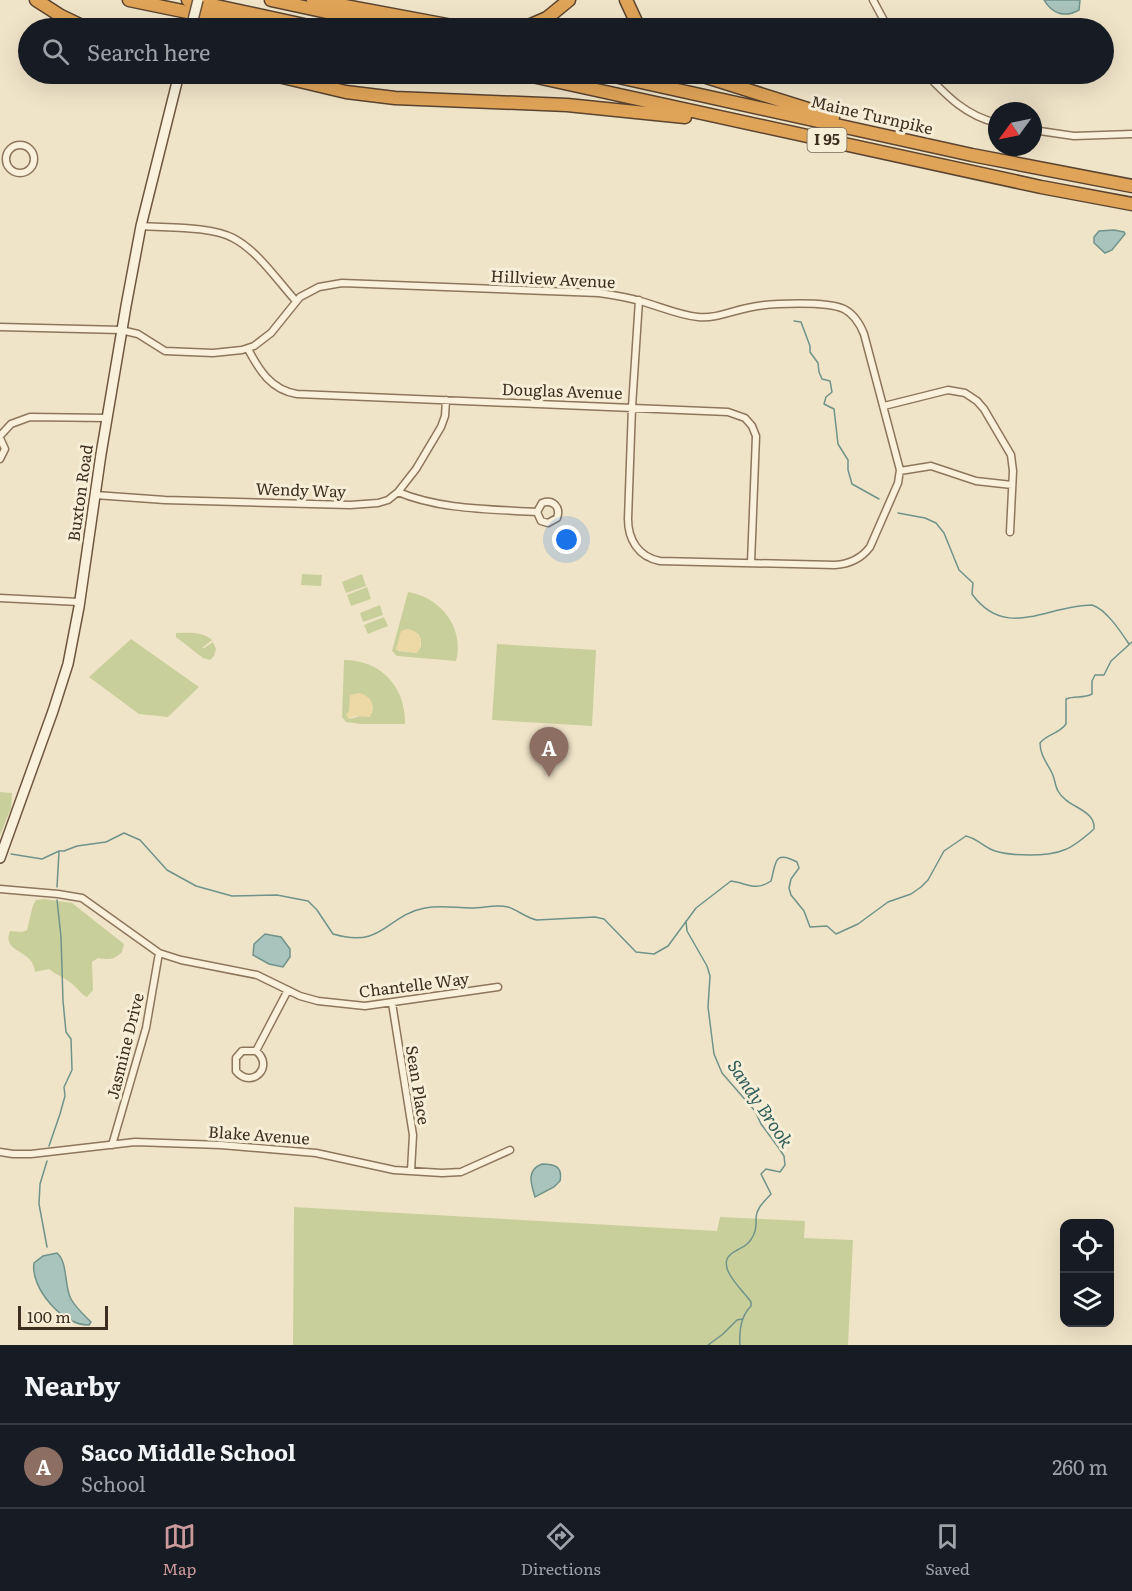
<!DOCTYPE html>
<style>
:root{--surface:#171b24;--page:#242831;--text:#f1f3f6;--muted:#9ea1a6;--line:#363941;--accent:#cc999b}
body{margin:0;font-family:Literata,serif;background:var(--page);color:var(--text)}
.controls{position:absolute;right:18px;bottom:18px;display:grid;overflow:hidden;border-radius:12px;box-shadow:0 6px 24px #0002}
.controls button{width:54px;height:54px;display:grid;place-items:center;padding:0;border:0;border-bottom:2px solid var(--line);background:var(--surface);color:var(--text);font:30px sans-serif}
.compass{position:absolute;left:988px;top:102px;width:54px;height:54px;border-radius:50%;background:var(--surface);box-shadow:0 6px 24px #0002;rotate:237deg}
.scale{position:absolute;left:18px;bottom:15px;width:90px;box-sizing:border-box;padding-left:6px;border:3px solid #3d2e20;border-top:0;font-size:16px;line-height:21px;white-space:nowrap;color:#3d2e20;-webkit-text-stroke:4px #f7eed8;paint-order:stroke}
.you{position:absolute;left:567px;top:540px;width:21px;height:21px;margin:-15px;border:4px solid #fff;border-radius:50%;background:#1a73e8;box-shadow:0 0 0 9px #1a73e833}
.badge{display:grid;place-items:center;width:39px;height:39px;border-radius:50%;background:var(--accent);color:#fff;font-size:20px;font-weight:700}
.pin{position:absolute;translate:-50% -50px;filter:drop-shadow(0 2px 3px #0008)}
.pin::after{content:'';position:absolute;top:32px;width:21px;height:18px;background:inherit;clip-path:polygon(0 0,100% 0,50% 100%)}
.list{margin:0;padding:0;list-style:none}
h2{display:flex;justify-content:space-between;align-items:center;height:78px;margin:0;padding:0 24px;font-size:26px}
h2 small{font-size:20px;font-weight:400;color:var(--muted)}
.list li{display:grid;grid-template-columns:39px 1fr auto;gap:18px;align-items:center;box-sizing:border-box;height:84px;padding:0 24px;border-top:2px solid var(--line)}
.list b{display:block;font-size:22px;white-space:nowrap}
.list p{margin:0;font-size:20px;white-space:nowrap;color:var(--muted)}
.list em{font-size:20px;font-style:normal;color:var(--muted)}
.icon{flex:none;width:33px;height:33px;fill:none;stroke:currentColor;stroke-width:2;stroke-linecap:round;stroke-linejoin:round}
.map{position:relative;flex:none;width:1132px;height:1345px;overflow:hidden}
.search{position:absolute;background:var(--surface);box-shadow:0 6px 24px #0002;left:18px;right:18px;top:18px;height:66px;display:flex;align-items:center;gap:15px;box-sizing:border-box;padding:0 21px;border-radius:33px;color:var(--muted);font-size:22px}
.sheet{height:162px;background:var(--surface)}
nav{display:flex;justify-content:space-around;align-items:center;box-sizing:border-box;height:84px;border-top:2px solid var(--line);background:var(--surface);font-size:16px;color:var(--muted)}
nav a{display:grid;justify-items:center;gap:3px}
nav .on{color:var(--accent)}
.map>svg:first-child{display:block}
.green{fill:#c9cf9b;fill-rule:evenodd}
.sand{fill:#ecd9a5}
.water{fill:#a9c4bc;stroke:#6f938a;stroke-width:1.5}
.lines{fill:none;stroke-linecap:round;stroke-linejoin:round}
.stream{stroke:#6f938a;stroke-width:1.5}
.street-casing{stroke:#8d765c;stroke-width:9}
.secondary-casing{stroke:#6f573f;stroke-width:12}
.highway-casing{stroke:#5b4430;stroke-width:15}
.street{stroke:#faf1dc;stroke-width:6}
.secondary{stroke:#faf1dc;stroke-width:9}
.highway{stroke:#e0a458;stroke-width:12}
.secondary-bridge-casing{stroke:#6f573f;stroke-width:12;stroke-linecap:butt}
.secondary-bridge{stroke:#faf1dc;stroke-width:9}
.labels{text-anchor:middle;stroke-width:6;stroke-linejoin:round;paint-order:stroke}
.shield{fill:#f7eed8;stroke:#756857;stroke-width:1.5}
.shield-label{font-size:15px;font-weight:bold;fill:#3d2e20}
.street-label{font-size:16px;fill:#3d2e20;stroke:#f7eed8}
.water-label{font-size:18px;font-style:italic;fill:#2f5d5a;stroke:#f7eed8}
</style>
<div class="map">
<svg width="1132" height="1345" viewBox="0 0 1132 1345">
<rect width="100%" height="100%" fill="#f0e4c8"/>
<path class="green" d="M 302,574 L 322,575 L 321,586 L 301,585 Z
M 362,574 L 366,586 L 346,593 L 342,582 Z
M 367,587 L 371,599 L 351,606 L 347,595 Z
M 408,592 C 440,597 465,627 456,661 L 397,656 L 392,651 ZM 421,638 L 421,646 L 417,653 L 399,651 L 396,647 Z
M 380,605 L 383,615 L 363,622 L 360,613 Z
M 384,617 L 388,626 L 368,634 L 364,625 Z
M 176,633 C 188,633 202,631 212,640 L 202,648 L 204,648 L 213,642 L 216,649 L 214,656 L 210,660 L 203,658 L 176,637 Z
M 131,639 L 199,687 L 168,717 L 139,714 L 89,677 Z
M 497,644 L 596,650 L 592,726 L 492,720 Z
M 344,660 C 381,660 406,687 405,724 L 361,724 L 346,722 L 342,717 ZM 373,705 L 372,713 L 349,719 L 349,711 Z
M 0,792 L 12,793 L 11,808 L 0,835 Z
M 44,899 L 72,903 L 124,944 L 122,952 C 114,960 109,960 98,958 L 92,962 L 93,990 L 87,997 C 80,994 78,988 71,983 C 64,977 56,975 49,969 L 35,972 C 33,948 1,954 10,931 L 22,932 L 27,930 L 33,905 L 36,900 Z
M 294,1207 L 717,1231 L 720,1217 L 805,1221 L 804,1238 L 853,1240 L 848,1345 L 293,1345 Z"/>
<path class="sand" d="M 407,629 C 422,631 424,642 417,653 L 396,650 L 401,631 Z
M 359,693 C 371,696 376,704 370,717 L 354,716 L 349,719 L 346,715 L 349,711 L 350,695 Z"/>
<path class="water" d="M 1044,0 L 1080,0 L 1079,10 C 1065,18 1052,14 1044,0 Z
M 1114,230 L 1124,232 L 1125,234 L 1112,250 L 1105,253 L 1094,243 L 1094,237 L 1099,231 Z
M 265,934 L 281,937 L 290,949 L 290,957 L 283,967 L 269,964 L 253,955 L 254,944 Z
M 542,1164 C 554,1164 563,1166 560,1181 L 554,1187 L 535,1197 C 531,1184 526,1170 542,1164 Z
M 57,1253 C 68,1262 64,1286 71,1299 C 76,1308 84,1315 91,1322 L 89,1325 C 63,1326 30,1288 34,1263 L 43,1256 Z"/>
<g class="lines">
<path class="stream" d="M 794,321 L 801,322 L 810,346 L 810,352 L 818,363 L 819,372 L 822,379 L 830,381 L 832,392 L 826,397 L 824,404 L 834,409 L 838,444 L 848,460 L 848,470 L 852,484 L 879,499
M 898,513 L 925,518 L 936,523 L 944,533 L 959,570 L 973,583 L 972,594 C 1006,641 1047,605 1092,605 C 1106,609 1121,632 1129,644
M 11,854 L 42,859 L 59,851 L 64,851 L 77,846 L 106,842 L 124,833 L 140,840 L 167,870 L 196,886 L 232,896 L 277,895 L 308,901 L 317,910 L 333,934 C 384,949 386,915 425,908 C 441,905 456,908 471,908 C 484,908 496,904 508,907 C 518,910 526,918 537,920 L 595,917 L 604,919 L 636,952 L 654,954 L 668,946 L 696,908 L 731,881 C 747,883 755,892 771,881 C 776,864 773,849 797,862 L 799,868 L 791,879 L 789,888 L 791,895 L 804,911 L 810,927 L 827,926 L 836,934 L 858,924 L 888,902 L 911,894 L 921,887 L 928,880 L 944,851 L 966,836 C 978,839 984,847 995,851 C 1011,856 1048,857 1064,850 C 1075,846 1085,837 1094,829 C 1096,809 1067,808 1058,791 C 1055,786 1055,779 1052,773 C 1047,763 1040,755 1040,743 C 1047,734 1059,734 1066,724 L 1066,699 C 1075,695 1083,699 1092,694 L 1092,681 L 1095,675 L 1104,675 L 1111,661 L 1132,642
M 57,887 L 59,852
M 686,921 L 687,931 L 707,966 L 710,976 L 708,1007 L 714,1054 L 722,1073 L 755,1111 L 761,1124 L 778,1147 L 784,1156 L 785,1165 L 780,1172 L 766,1169 L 761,1174 L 771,1194 C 765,1201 756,1208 756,1218 C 756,1225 757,1229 753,1236 C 748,1247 740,1247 731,1254 C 715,1267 744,1291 751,1302 L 751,1306 C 741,1316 739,1331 740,1345
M 49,1146 L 60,1114 L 65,1096 L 64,1087 L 72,1070 L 71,1039 L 66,1032 L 63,1001 L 61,937 L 57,900
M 47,1161 L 40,1184 L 39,1204 L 47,1247
M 708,1345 L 723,1334 L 737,1320 L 742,1319"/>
<g class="street-casing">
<path id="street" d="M 873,0 L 888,28
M 926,74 C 947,96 966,116 997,123
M 1033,130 L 1074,136 L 1132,134
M6 159a14 14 0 1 1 28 0a14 14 0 1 1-28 0Z
M 141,226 C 167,228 210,226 233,238 C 258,251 277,280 295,300
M 0,327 L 121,330 L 138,334 L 165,351 L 213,353 L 242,350 L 254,346 L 271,333 L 300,297 L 319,287 L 342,283 L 599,293 C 613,295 627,297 640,301 C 659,306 678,315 698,317 C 716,319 734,310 752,307 C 771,303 827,301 844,309 C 854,314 860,324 864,334 L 900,470 L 898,483 L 870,547 C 861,559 850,564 835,565 L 660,561 C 638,557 628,539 628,519 L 632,407 L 639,300
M 248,349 C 259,370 271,390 297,394 L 728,412 L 745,418 L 752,426 L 756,436 L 751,563
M 884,406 L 948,390 L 965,393 L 977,401 L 984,409 L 1011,455 L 1013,471 L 1010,532
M 0,436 L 11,424 L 30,417 L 107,418
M 0,438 L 5,449 L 0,459
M 900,471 L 931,466 L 976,481 L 1012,485
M 398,492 C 441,510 491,509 537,512 L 541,521 L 548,523 L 557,518 C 561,507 553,499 542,503 L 537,512
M 95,495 L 165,500 L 350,505 L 378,503 L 388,500 L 398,492 L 416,469 L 441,427 L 445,416 L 446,400
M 0,598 L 79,602
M 0,889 L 58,894 L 82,898 L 159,953 L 181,960 L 257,975 L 300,996 L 318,1001 L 365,1006 L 498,987
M 392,1003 L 413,1135 L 411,1171
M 256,1051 C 275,1066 252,1090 236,1071 L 236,1058 L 242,1051 L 256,1051 L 288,990
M 112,1145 L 146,1028 L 159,953
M 0,1152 L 13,1154 L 31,1154 L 135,1142 L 221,1145 L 316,1153 L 394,1170 L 442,1173 L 461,1172 L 510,1150"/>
</g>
<g class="secondary-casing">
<path id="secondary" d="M 0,858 L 53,711 L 68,664 L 79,607 L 101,454 L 126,306 L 141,226 L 179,74"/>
</g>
<g class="highway-casing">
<path id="highway" d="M 36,0 L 61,16 L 86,28
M 129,0 L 265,28
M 188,0 L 318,28
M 271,0 L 401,28
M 313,0 L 463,28
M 626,0 L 639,28
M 524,28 L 547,18 L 569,0
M 270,74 L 346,92 L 395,98 L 567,105 L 685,117
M 523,74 L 1041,187 L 1132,204
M 605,74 L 972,155 L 1132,186
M 697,74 L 833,117"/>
</g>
<use href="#street" class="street"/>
<use href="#secondary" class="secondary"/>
<use href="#highway" class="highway"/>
<g class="secondary-bridge-casing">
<path id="secondary-bridge" d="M 192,24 L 198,0"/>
</g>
<use href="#secondary-bridge" class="secondary-bridge"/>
</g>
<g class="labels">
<rect class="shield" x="807.5" y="128" width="39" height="24" rx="4.5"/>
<g class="shield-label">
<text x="827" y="145">I 95</text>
</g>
<g class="street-label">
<text transform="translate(872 115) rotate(13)" y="6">Maine Turnpike</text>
<text transform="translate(553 279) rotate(3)" y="6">Hillview Avenue</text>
<text transform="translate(562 391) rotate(2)" y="6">Douglas Avenue</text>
<text transform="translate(301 490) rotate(2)" y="6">Wendy Way</text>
<text transform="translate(80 493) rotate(-82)" y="6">Buxton Road</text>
<text transform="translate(414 985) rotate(-7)" y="6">Chantelle Way</text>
<text transform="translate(125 1046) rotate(-76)" y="6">Jasmine Drive</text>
<text transform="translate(418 1085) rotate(81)" y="6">Sean Place</text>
<text transform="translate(259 1135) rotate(4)" y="6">Blake Avenue</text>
</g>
<g class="water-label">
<text transform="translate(760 1104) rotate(56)" y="6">Sandy Brook</text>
</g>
</g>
</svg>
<div class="controls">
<button><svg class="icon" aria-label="locate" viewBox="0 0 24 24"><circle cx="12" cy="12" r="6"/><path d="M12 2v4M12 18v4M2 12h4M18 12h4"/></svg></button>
<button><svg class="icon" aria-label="layers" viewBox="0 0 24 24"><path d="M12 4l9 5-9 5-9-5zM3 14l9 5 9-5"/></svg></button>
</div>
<svg class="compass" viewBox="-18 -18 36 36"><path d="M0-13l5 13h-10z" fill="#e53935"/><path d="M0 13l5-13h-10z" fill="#9ea1a6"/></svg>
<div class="scale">100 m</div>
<div class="you"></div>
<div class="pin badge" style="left:549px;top:777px;background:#8d6e63">A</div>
<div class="search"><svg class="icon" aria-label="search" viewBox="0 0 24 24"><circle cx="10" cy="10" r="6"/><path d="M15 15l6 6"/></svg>Search here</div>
</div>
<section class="sheet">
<h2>Nearby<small></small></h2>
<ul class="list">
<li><span class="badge" style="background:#8d6e63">A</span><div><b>Saco Middle School</b><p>School</p></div><em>260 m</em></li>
</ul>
</section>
<nav>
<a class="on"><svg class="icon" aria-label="map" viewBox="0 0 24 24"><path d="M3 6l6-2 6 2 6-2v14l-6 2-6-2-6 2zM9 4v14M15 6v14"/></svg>Map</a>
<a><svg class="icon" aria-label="directions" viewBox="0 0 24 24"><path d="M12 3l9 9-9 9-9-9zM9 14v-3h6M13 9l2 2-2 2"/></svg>Directions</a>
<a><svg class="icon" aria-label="saved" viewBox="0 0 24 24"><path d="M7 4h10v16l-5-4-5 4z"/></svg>Saved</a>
</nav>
